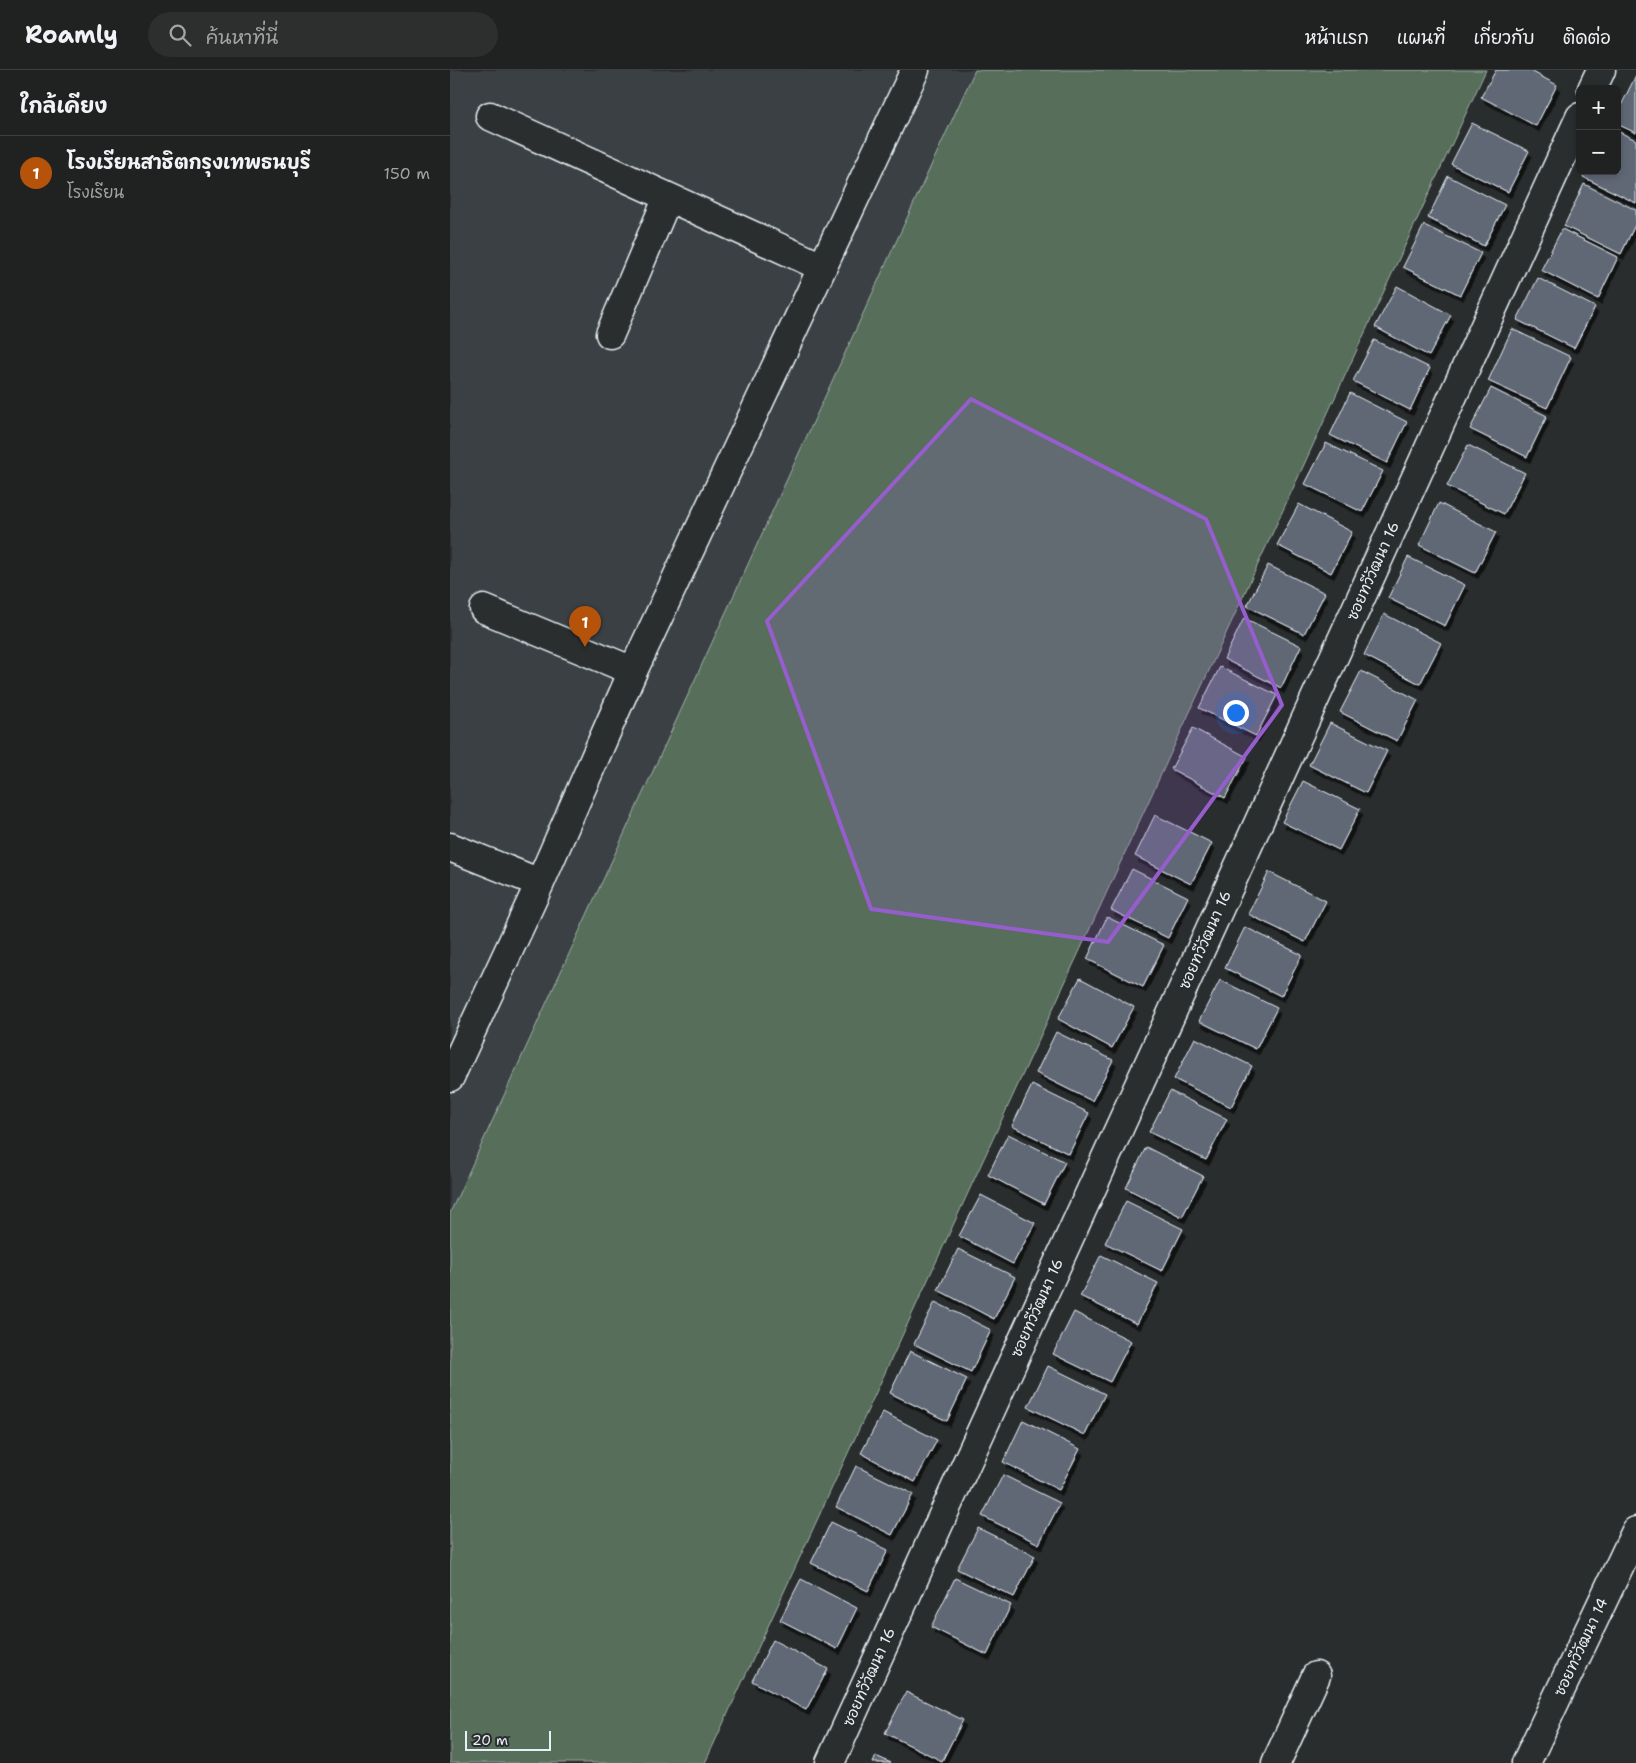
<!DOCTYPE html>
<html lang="th">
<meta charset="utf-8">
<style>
:root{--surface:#202222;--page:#2d2f2f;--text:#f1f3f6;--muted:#a2a4a5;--line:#3d3f40;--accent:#b45309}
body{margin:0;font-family:"Shantell Sans","Playpen Sans Thai",sans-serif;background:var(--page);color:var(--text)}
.controls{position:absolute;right:15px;top:15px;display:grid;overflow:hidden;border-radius:8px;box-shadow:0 2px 8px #0003}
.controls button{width:45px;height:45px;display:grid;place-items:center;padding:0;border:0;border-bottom:1px solid var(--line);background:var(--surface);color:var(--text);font:25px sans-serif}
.scale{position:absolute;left:15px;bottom:12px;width:86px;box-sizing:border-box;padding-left:5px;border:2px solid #e8f1f8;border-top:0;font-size:14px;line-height:18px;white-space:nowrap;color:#e8f1f8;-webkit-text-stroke:4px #2a2d2e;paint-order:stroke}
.you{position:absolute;left:785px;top:642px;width:18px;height:18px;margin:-12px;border:4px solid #fff;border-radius:50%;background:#1a73e8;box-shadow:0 0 0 8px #1a73e833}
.badge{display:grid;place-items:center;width:32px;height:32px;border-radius:50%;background:var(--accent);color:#fff;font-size:16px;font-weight:700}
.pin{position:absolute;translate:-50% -41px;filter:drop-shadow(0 1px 2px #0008)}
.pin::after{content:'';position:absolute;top:26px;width:18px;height:15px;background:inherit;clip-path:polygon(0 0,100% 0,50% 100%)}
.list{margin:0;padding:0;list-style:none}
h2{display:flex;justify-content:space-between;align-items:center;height:65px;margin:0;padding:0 20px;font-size:21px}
h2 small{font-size:16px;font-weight:400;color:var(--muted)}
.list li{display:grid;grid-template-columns:32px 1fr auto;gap:15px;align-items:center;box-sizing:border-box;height:75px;padding:0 20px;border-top:1px solid var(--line)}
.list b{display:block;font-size:19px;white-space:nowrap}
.list p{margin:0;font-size:16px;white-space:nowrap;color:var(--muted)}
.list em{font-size:16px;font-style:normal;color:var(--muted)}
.icon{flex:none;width:28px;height:28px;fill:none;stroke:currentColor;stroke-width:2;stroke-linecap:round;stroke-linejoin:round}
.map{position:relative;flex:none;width:1186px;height:1693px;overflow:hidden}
header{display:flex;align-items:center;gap:30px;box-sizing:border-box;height:70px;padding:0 25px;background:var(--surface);border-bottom:1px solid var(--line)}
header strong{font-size:24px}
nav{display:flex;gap:28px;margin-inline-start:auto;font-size:18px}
.search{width:350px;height:45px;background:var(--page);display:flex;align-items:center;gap:12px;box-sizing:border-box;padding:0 18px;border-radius:28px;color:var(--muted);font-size:19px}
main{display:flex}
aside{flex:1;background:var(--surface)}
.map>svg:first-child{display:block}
.built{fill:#3a3f44}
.green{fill:#576e5a;stroke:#a0b0a9}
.building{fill:#616876;stroke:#e8f1f8;filter:url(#shadow)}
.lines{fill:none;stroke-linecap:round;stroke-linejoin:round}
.minor-casing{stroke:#e8f1f8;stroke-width:31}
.minor{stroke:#2a2d2e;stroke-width:28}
.marked{fill:#965dcd;fill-opacity:0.2;stroke:#965dcd;stroke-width:4;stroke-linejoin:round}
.labels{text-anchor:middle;stroke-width:5;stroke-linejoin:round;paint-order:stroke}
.street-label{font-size:15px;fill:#e8f1f8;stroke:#2a2d2e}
</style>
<header>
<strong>Roamly</strong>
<div class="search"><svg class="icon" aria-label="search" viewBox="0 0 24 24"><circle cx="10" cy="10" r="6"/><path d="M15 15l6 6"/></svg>ค้นหาที่นี่</div>
<nav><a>หน้าแรก</a><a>แผนที่</a><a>เกี่ยวกับ</a><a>ติดต่อ</a></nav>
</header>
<main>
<aside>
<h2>ใกล้เคียง<small></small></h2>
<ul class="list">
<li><span class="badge">1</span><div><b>โรงเรียนสาธิตกรุงเทพธนบุรี</b><p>โรงเรียน</p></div><em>150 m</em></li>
</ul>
</aside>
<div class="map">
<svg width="1186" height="1693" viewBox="0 0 1186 1693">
<defs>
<filter id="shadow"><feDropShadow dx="3" dy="5.5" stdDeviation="0" flood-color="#0009"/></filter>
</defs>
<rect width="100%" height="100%" fill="#2a2d2e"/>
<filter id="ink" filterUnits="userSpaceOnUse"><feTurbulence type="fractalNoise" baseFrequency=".02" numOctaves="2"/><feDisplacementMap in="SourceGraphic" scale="10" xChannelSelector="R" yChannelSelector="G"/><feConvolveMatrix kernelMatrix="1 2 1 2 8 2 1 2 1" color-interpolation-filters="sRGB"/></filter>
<g filter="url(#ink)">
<path class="built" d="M 0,0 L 541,0 L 0,1154 Z"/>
<path class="green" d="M 525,0 L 1036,0 L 255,1693 L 0,1693 L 0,1143 Z"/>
<path class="building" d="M 1046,0 L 1079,0 L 1107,15 L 1086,56 L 1031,27 Z
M 1186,5 L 1186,63 L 1167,54 L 1167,44 Z
M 1022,53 L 1079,81 L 1058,122 L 1001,94 Z
M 1167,61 L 1186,70 L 1186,133 L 1133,107 L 1136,101 L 1167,101 Z
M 998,106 L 1055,135 L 1034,176 L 978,148 Z
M 1134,114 L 1186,140 L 1186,153 L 1171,184 L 1114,156 Z
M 974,155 L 1031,183 L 1010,225 L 953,197 Z
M 1112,159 L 1168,187 L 1148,229 L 1091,200 Z
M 1088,208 L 1145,237 L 1124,278 L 1067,250 Z
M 947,216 L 1001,245 L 979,286 L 925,257 Z
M 1062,259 L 1121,287 L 1097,338 L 1038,311 Z
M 924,270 L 980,298 L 960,340 L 903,311 Z
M 1041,318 L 1097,346 L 1077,387 L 1020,359 Z
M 900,323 L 957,352 L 937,393 L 880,365 Z
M 876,373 L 933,401 L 912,442 L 855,414 Z
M 1018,375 L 1075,403 L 1054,444 L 997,416 Z
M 989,433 L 1046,462 L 1025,503 L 969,475 Z
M 849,434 L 902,462 L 881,503 L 827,475 Z
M 958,487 L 1015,515 L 995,556 L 938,528 Z
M 818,495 L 875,523 L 854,564 L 797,536 Z
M 934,544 L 991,573 L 970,614 L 914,585 Z
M 794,548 L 851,576 L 831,618 L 774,589 Z
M 770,597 L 827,625 L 806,666 L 749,638 Z
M 911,601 L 968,630 L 947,671 L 890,642 Z
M 880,653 L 937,681 L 916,723 L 859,695 Z
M 743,658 L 797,687 L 775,728 L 721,699 Z
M 853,711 L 910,739 L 889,780 L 832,752 Z
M 705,745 L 762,773 L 741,814 L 685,786 Z
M 682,799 L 738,827 L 718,868 L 661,840 Z
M 819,802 L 876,831 L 855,872 L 798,844 Z
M 657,847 L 714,875 L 693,917 L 637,889 Z
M 795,857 L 852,885 L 831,926 L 775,898 Z
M 630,908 L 684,937 L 662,978 L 608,949 Z
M 770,910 L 827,938 L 806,979 L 749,951 Z
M 606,962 L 663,990 L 642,1031 L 586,1003 Z
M 745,968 L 802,996 L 781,1037 L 724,1009 Z
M 582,1015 L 639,1043 L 619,1084 L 562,1056 Z
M 720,1021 L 777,1049 L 756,1090 L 699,1062 Z
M 558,1064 L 615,1092 L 594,1134 L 538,1105 Z
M 696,1077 L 753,1106 L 732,1147 L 676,1118 Z
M 531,1125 L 585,1153 L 563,1194 L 509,1166 Z
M 676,1131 L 733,1159 L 712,1201 L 655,1173 Z
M 508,1179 L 565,1207 L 544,1249 L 488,1220 Z
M 651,1185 L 708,1213 L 687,1254 L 630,1226 Z
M 485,1232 L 541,1260 L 521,1302 L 464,1274 Z
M 624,1242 L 681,1271 L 660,1312 L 603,1284 Z
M 460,1281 L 517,1309 L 497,1351 L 440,1323 Z
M 598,1296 L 655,1324 L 635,1365 L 578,1337 Z
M 433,1342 L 487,1370 L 465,1412 L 411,1383 Z
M 573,1350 L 630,1379 L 609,1420 L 553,1392 Z
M 406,1396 L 463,1424 L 442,1465 L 386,1437 Z
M 553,1405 L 610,1433 L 589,1474 L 532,1446 Z
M 381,1452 L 438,1480 L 418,1521 L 361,1493 Z
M 528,1458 L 585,1486 L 564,1527 L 507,1499 Z
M 505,1508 L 561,1535 L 537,1585 L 481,1557 Z
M 351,1509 L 407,1538 L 387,1579 L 330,1550 Z
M 323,1570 L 378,1599 L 356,1640 L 302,1611 Z
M 456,1622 L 513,1650 L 492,1691 L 435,1663 Z
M 426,1686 L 441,1693 L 423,1693 Z"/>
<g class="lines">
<g class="minor-casing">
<path id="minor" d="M 1142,19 L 1151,0
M 40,46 L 372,197
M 160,264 L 218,127
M 34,539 L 183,601
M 0,777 L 90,813
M 0,1007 L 90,813 L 183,601 L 465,0
M 380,1693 L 1130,47
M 826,1693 L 866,1606
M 1076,1693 L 1186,1461"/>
</g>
<use href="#minor" class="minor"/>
</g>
</g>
<path class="marked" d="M 521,329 L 756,449 L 832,635 L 658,872 L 421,839 L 317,551 Z"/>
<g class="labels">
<g class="street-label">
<text transform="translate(923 501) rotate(-66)" y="5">ซอยทวีวัฒนา 16</text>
<text transform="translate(755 870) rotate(-66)" y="5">ซอยทวีวัฒนา 16</text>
<text transform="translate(587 1238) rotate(-66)" y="5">ซอยทวีวัฒนา 16</text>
<text transform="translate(1131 1577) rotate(-65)" y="5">ซอยทวีวัฒนา 14</text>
<text transform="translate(419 1607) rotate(-66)" y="5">ซอยทวีวัฒนา 16</text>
</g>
</g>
</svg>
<div class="controls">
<button>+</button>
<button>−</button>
</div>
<div class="scale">20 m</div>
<div class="you"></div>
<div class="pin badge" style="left:135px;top:577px">1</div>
</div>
</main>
